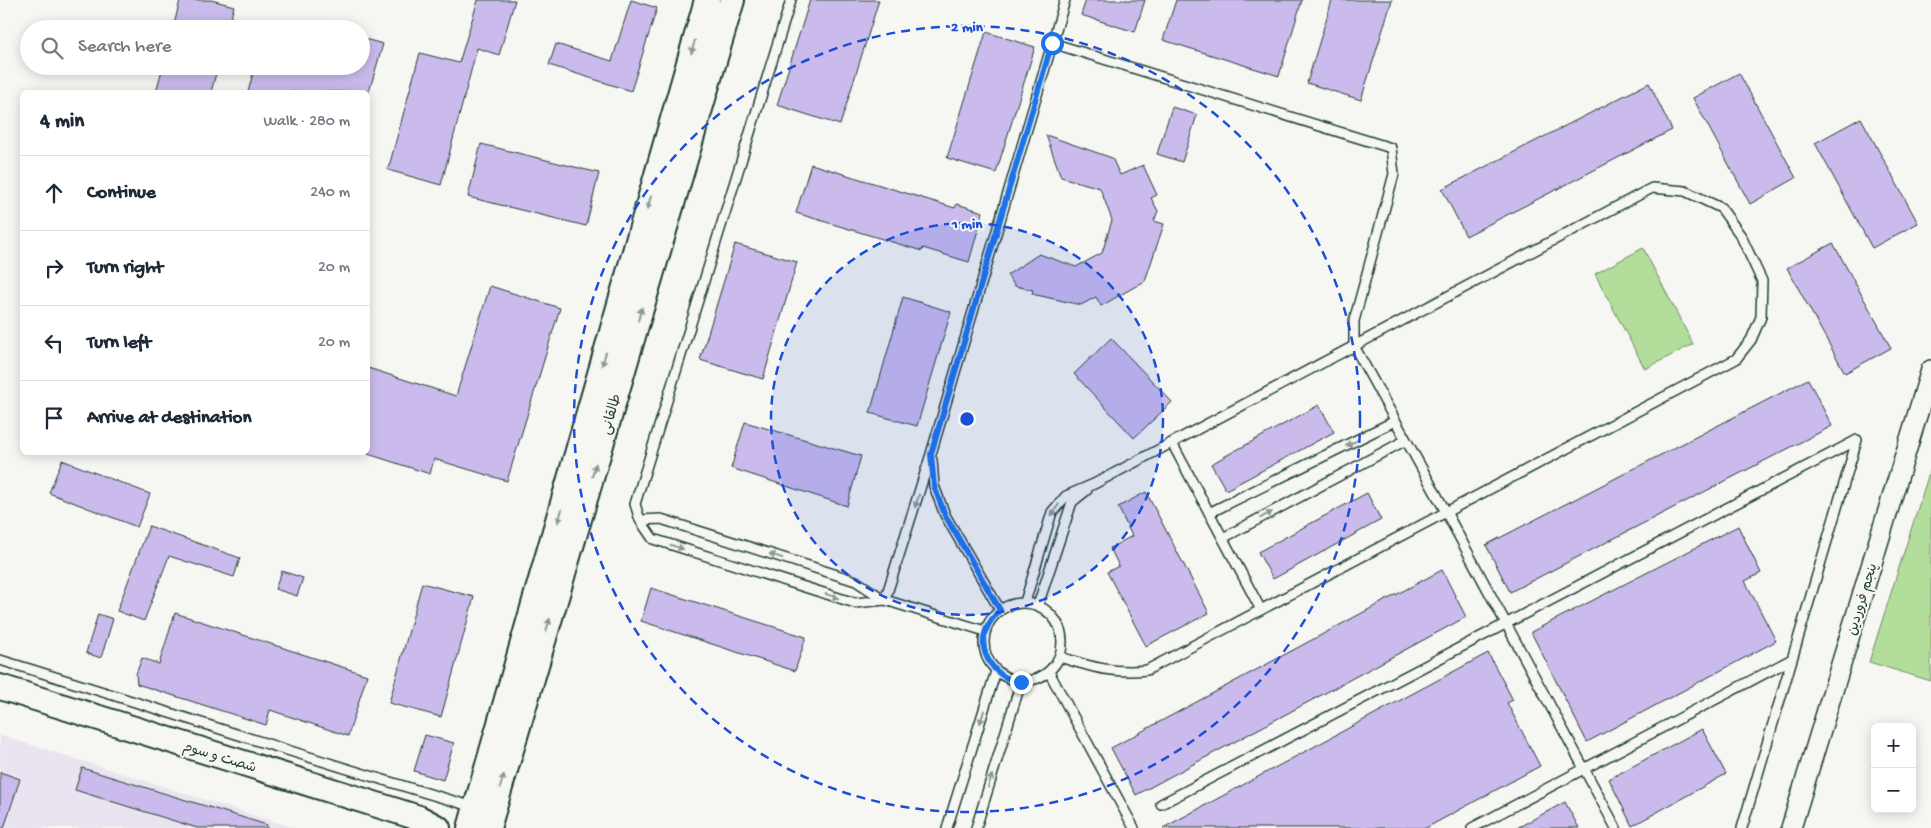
<!DOCTYPE html>
<meta charset="utf-8">
<style>
:root{--surface:#fff;--page:#f2f2f3;--text:#1f2937;--muted:#747a83;--line:#e0e1e3}
body{margin:0;font-family:"Gochi Hand","Playpen Sans Arabic",sans-serif;background:var(--page);color:var(--text)}
.controls{position:absolute;right:15px;bottom:15px;display:grid;overflow:hidden;border-radius:8px;box-shadow:0 2px 12px #0003}
.controls button{width:45px;height:45px;display:grid;place-items:center;padding:0;border:0;border-bottom:1px solid var(--line);background:var(--surface);color:var(--text);font:25px sans-serif}
.stop{position:absolute;width:15px;height:15px;margin:-11px;border:4px solid #1a73e8;border-radius:50%;background:#fff}
.stop.end{background:#1a73e8;border-color:#fff;box-shadow:0 1px 5px #0008}
.list{margin:0;padding:0;list-style:none}
h2{display:flex;justify-content:space-between;align-items:center;height:65px;margin:0;padding:0 20px;font-size:21px}
h2 small{font-size:16px;font-weight:400;color:var(--muted)}
.list li{display:grid;grid-template-columns:32px 1fr auto;gap:15px;align-items:center;box-sizing:border-box;height:75px;padding:0 20px;border-top:1px solid var(--line)}
.list b{display:block;font-size:19px;white-space:nowrap}
.list em{font-size:16px;font-style:normal;color:var(--muted)}
.icon{flex:none;width:28px;height:28px;fill:none;stroke:currentColor;stroke-width:2;stroke-linecap:round;stroke-linejoin:round}
.map{position:relative;flex:none;width:1931px;height:828px;overflow:hidden}
.search{position:absolute;background:var(--surface);box-shadow:0 2px 12px #0003;left:20px;top:20px;width:350px;height:55px;display:flex;align-items:center;gap:12px;box-sizing:border-box;padding:0 18px;border-radius:28px;color:var(--muted);font-size:19px}
.panel{position:absolute;background:var(--surface);box-shadow:0 2px 12px #0003;left:20px;top:90px;width:350px;height:365px;border-radius:8px}
.map>svg:first-child{display:block}
.built{fill:#e9e4f0}
.green{fill:#b3dd9a;stroke:#698d67}
.building{fill:#cabbec;stroke:#1f3d34}
.lines{fill:none;stroke-linecap:round;stroke-linejoin:round}
.service-casing{stroke:#1f3d34;stroke-width:12}
.minor-casing{stroke:#1f3d34;stroke-width:22}
.tertiary-casing{stroke:#1f3d34;stroke-width:28}
.service{stroke:#f6f6f2;stroke-width:9}
.minor{stroke:#f6f6f2;stroke-width:19}
.tertiary{stroke:#f6f6f2;stroke-width:24}
.oneway{fill:#8a9a93}
.route{stroke:#1a73e8;stroke-width:6}
.ring{fill:none;stroke:#1d4ed8;stroke-width:2.5;stroke-dasharray:9 6}
.labels{text-anchor:middle;stroke-width:4;stroke-linejoin:round;paint-order:stroke}
.street-label{font-size:14px;fill:#1f3d34;stroke:#f6f6f2}
.centre{fill:#1d4ed8;stroke:#f6f6f2;stroke-width:2.5}
.ring-label{font-size:15px;text-anchor:middle;font-weight:bold;fill:#1d4ed8;stroke:#f6f6f2;stroke-width:4;stroke-linejoin:round;paint-order:stroke}
</style>
<div class="map">
<svg width="1931" height="828" viewBox="0 0 1931 828">
<rect width="100%" height="100%" fill="#f6f6f2"/>
<filter id="ink" filterUnits="userSpaceOnUse"><feTurbulence type="fractalNoise" baseFrequency=".02" numOctaves="2"/><feDisplacementMap in="SourceGraphic" scale="10" xChannelSelector="R" yChannelSelector="G"/><feConvolveMatrix kernelMatrix="1 2 1 2 8 2 1 2 1" color-interpolation-filters="sRGB"/></filter>
<g filter="url(#ink)">
<path class="built" d="M 0,735 L 294,828 L 0,828 Z"/>
<path class="green" d="M 1643,248 L 1693,344 L 1645,369 L 1595,274 Z
M 1931,467 L 1931,681 L 1869,662 Z"/>
<path class="building" d="M 180,0 L 211,0 L 234,6 L 228,29 L 173,29 Z
M 478,0 L 515,0 L 499,55 L 477,48 L 441,185 L 388,170 L 420,53 L 459,63 Z
M 631,0 L 657,8 L 631,91 L 549,65 L 556,44 L 612,61 Z
M 810,0 L 879,0 L 840,125 L 777,105 Z
M 1086,0 L 1145,0 L 1135,32 L 1081,15 Z
M 1176,0 L 1302,0 L 1279,76 L 1163,40 Z
M 1332,0 L 1392,0 L 1361,100 L 1307,83 Z
M 986,32 L 1035,47 L 996,173 L 947,158 Z
M 361,38 L 383,44 L 369,92 L 248,92 L 255,66 L 361,66 Z
M 163,66 L 218,66 L 211,92 L 156,92 Z
M 1739,73 L 1796,178 L 1750,204 L 1693,98 Z
M 1649,83 L 1672,130 L 1466,236 L 1442,189 Z
M 1172,107 L 1197,115 L 1182,162 L 1157,154 Z
M 1861,118 L 1918,223 L 1872,248 L 1815,143 Z
M 1046,135 L 1112,158 L 1120,175 L 1143,165 L 1157,195 L 1151,198 L 1158,211 L 1154,221 L 1164,224 L 1145,281 L 1101,306 L 1096,297 L 1081,305 L 1032,294 L 1033,290 L 1015,286 L 1007,275 L 1039,254 L 1076,267 L 1102,253 L 1112,220 L 1100,188 L 1061,177 Z
M 481,144 L 599,173 L 586,226 L 468,197 Z
M 811,164 L 955,208 L 957,204 L 983,212 L 969,262 L 923,248 L 922,251 L 796,213 Z
M 1833,243 L 1891,348 L 1845,373 L 1787,268 Z
M 735,244 L 797,262 L 763,379 L 700,360 Z
M 490,286 L 560,308 L 507,481 L 434,459 L 430,474 L 368,454 L 368,368 L 456,396 Z
M 903,297 L 951,312 L 917,426 L 870,413 Z
M 1111,338 L 1172,402 L 1134,438 L 1074,374 Z
M 1808,379 L 1832,426 L 1510,592 L 1486,545 Z
M 1319,405 L 1334,432 L 1226,490 L 1211,464 Z
M 745,422 L 861,456 L 847,506 L 731,468 Z
M 62,460 L 150,494 L 137,527 L 49,493 Z
M 1146,492 L 1209,613 L 1146,646 L 1107,572 L 1119,566 L 1110,548 L 1132,536 L 1118,507 Z
M 1367,493 L 1381,520 L 1273,579 L 1258,552 Z
M 149,526 L 240,558 L 234,577 L 169,556 L 144,621 L 117,611 Z
M 1738,526 L 1761,573 L 1745,581 L 1776,641 L 1587,742 L 1531,632 Z
M 1442,570 L 1466,617 L 1136,795 L 1111,748 Z
M 282,571 L 303,578 L 297,596 L 275,589 Z
M 422,583 L 474,597 L 441,717 L 389,703 Z
M 651,588 L 806,637 L 795,671 L 641,621 Z
M 175,613 L 367,675 L 348,736 L 270,710 L 266,725 L 137,684 L 136,674 L 142,658 L 159,664 Z
M 98,614 L 113,619 L 101,658 L 86,653 Z
M 1488,653 L 1513,700 L 1507,703 L 1540,766 L 1426,828 L 1163,828 Z
M 1702,729 L 1726,774 L 1632,826 L 1609,779 Z
M 425,735 L 454,743 L 443,780 L 414,771 Z
M 82,768 L 267,825 L 267,828 L 197,828 L 75,790 Z
M 0,772 L 20,779 L 4,828 L 0,828 Z
M 1565,802 L 1579,828 L 1517,828 Z"/>
<g class="lines">
<g class="service-casing">
<path id="service" d="M 791,0 L 635,504 L 640,520 L 653,539 L 855,603 L 885,600
M 1052,43 L 1391,148 L 1394,174 L 1354,321 L 1354,346 L 1446,512 L 1616,828
M 1172,443 L 1261,610
M 932,460 L 934,486 L 945,515 L 1000,610
M 1209,513 L 1395,421
M 640,520 L 661,519 L 856,581 L 885,600 L 985,631
M 1223,538 L 1406,440
M 885,600 L 931,454 L 1065,0
M 1025,602 L 1052,512 L 1066,496 L 1094,484 L 1652,188 L 1685,191 L 1721,208 L 1741,236 L 1762,281 L 1761,317 L 1751,340 L 1736,359 L 1147,670 C 1114,674 1091,667 1060,657
M984 642a39 39 0 1 1 78 0a39 39 0 1 1-78 0Z
M 1038,605 L 1072,502 L 1087,490
M 0,660 C 158,708 315,761 474,807
M 1049,672 L 1134,828
M 1161,804 L 1857,440
M 947,828 L 996,671
M 976,828 L 1021,682
M 1472,828 L 1792,659
M 1742,828 L 1857,440"/>
</g>
<g class="minor-casing">
<path id="minor" d="M 1791,828 L 1931,370"/>
</g>
<g class="tertiary-casing">
<path id="tertiary" d="M 0,687 L 419,818 L 438,828
M 470,828 L 707,0
M 488,828 L 732,0"/>
</g>
<use href="#service" class="service"/>
<use href="#minor" class="minor"/>
<use href="#tertiary" class="tertiary"/>
</g>
<defs><path id="oneway-solid" d="M-6-.8H1V-3.2L6.5 0L1 3.2V.8H-6Z" transform="scale(1.25)"/></defs>
<g class="oneway">
<use href="#oneway-solid" transform="translate(693 47) rotate(106)"/>
<use href="#oneway-solid" transform="translate(649 203) rotate(106)"/>
<use href="#oneway-solid" transform="translate(640 314) rotate(-74)"/>
<use href="#oneway-solid" transform="translate(604 359) rotate(106)"/>
<use href="#oneway-solid" transform="translate(1352 443) rotate(154)"/>
<use href="#oneway-solid" transform="translate(594 470) rotate(-74)"/>
<use href="#oneway-solid" transform="translate(917 501) rotate(108)"/>
<use href="#oneway-solid" transform="translate(1055 510) rotate(124)"/>
<use href="#oneway-solid" transform="translate(1266 515) rotate(-28)"/>
<use href="#oneway-solid" transform="translate(560 516) rotate(106)"/>
<use href="#oneway-solid" transform="translate(677 547) rotate(18)"/>
<use href="#oneway-solid" transform="translate(776 556) rotate(-162)"/>
<use href="#oneway-solid" transform="translate(832 596) rotate(18)"/>
<use href="#oneway-solid" transform="translate(548 625) rotate(-74)"/>
<use href="#oneway-solid" transform="translate(982 717) rotate(107)"/>
<use href="#oneway-solid" transform="translate(502 781) rotate(-74)"/>
<use href="#oneway-solid" transform="translate(990 781) rotate(-73)"/>
</g>
</g>
<g class="lines" filter="url(#ink)">
<path class="route" d="M 1021,682 C 996,679 977,654 986,630 C 989,622 994,616 1000,610 L 945,515 L 934,486 L 931,454 L 1052,43"/>
</g>
<circle cx="967" cy="419" r="196" fill="#1d4ed8" fill-opacity=".12"/>
<g class="ring">
<circle cx="967" cy="419" r="196"/>
<circle cx="967" cy="419" r="393"/>
</g>
<g class="labels">
<g class="street-label">
<text transform="translate(610 414) rotate(-74)" y="5">طالقانی</text>
<text transform="translate(1861 599) rotate(-73)" y="5">پنجم فروردین</text>
<text transform="translate(220 756) rotate(17)" y="5">شصت و سوم</text>
</g>
</g>
<circle cx="967" cy="419" r="8" class="centre"/>
<g class="ring-label">
<text x="967" y="31">2 min</text>
<text x="967" y="228">1 min</text>
</g>
</svg>
<div class="controls">
<button>+</button>
<button>−</button>
</div>
<div class="stop" style="left:1052px;top:43px"></div>
<div class="stop end" style="left:1021px;top:682px"></div>
<div class="search"><svg class="icon" aria-label="search" viewBox="0 0 24 24"><circle cx="10" cy="10" r="6"/><path d="M15 15l6 6"/></svg>Search here</div>
<section class="panel">
<h2>4 min<small>Walk · 280 m</small></h2>
<ul class="list">
<li><svg class="icon" aria-label="ahead" viewBox="0 0 24 24"><path d="M12 20V5M6 11l6-6 6 6"/></svg><div><b>Continue</b></div><em>240 m</em></li>
<li><svg class="icon" aria-label="right" viewBox="0 0 24 24"><path d="M7 20v-9h11M14 6l5 5-5 5"/></svg><div><b>Turn right</b></div><em>20 m</em></li>
<li><svg class="icon" aria-label="left" viewBox="0 0 24 24"><path d="M17 20v-9H6M10 6l-5 5 5 5"/></svg><div><b>Turn left</b></div><em>20 m</em></li>
<li><svg class="icon" aria-label="arrive" viewBox="0 0 24 24"><path d="M6 21V4h12l-3 4 3 4H6"/></svg><div><b>Arrive at destination</b></div></li>
</ul>
</section>
</div>
